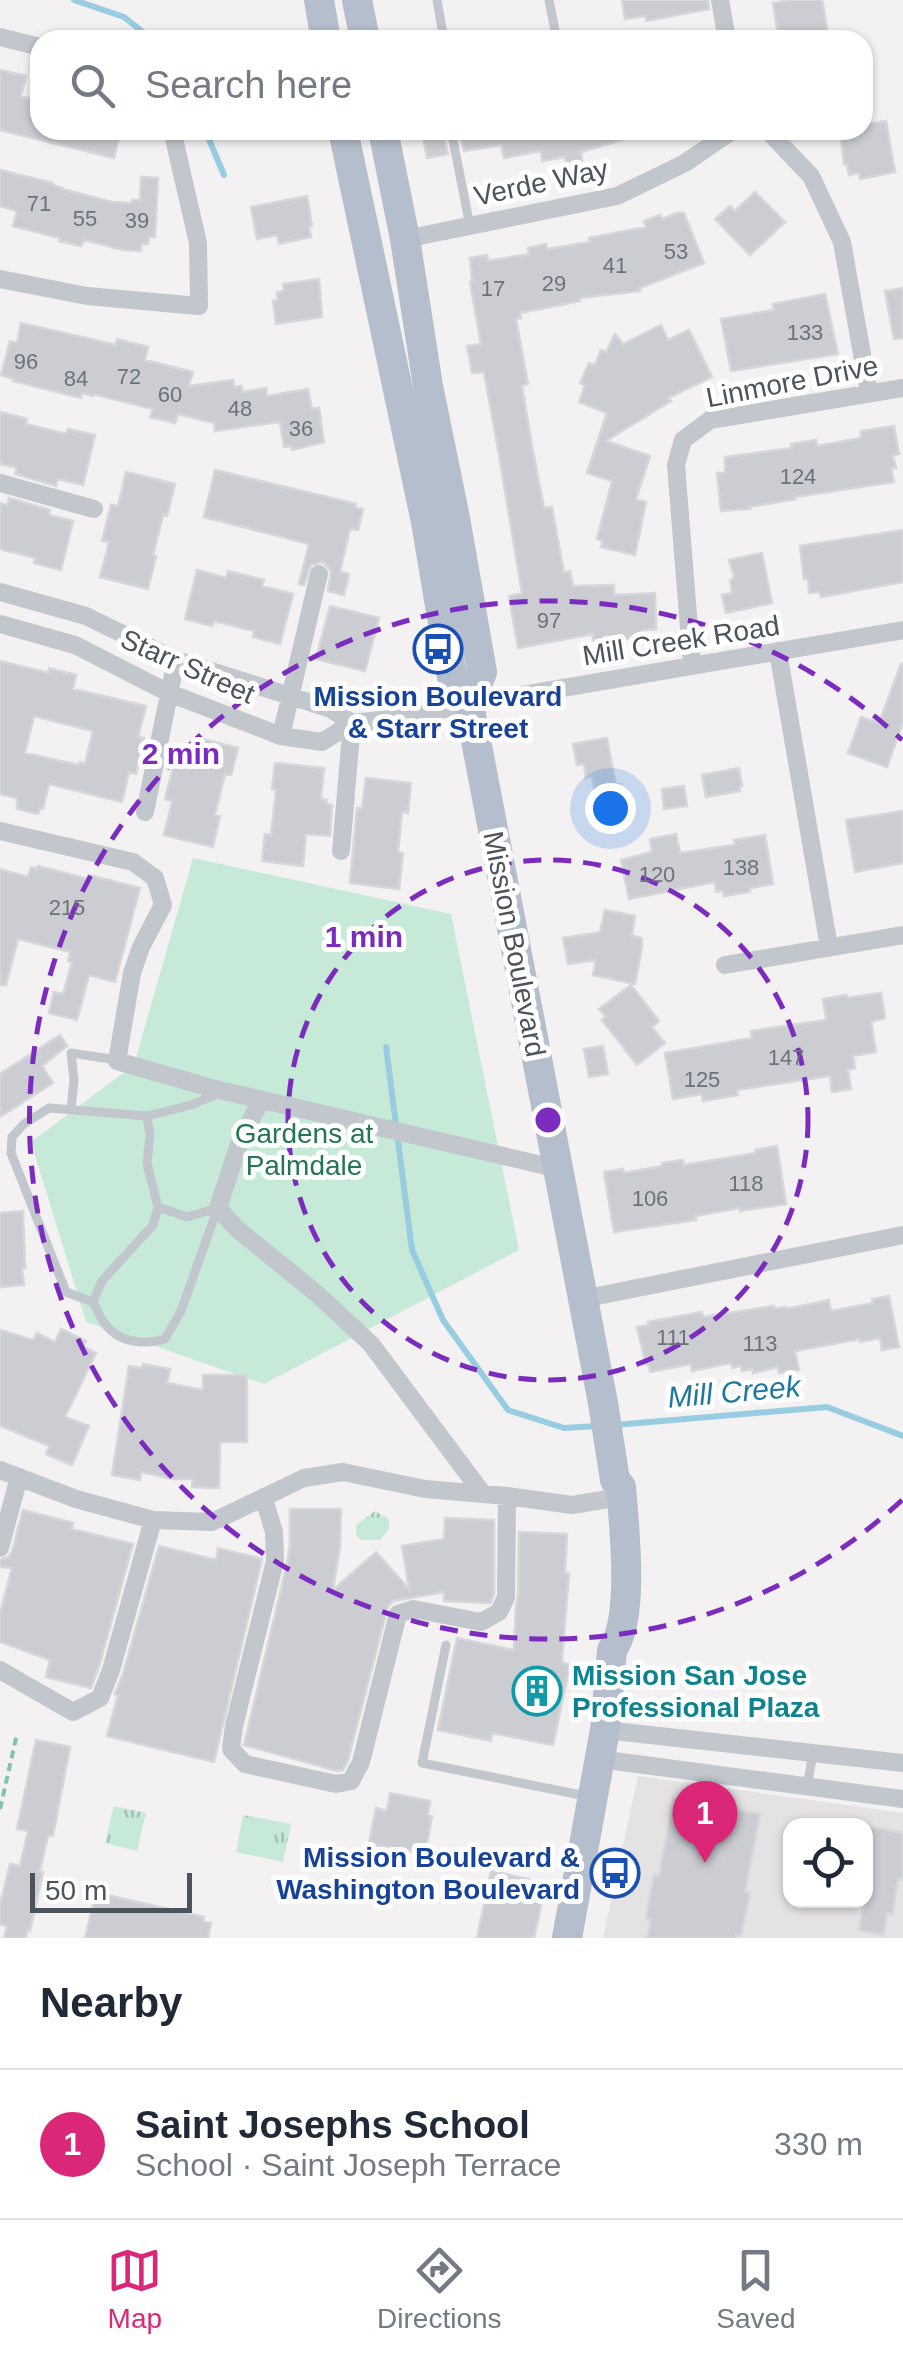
<!DOCTYPE html>
<meta charset="utf-8">
<style>
:root{--surface:#fff;--page:#f2f2f3;--text:#1f2937;--muted:#747a83;--line:#e0e1e3;--accent:#db2777}
body{margin:0;font-family:Helvetica,sans-serif;background:var(--page);color:var(--text)}
.controls{position:absolute;right:30px;bottom:30px;display:grid;overflow:hidden;border-radius:20px;box-shadow:0 2px 8px #0004}
.controls button{width:90px;height:90px;display:grid;place-items:center;padding:0;border:0;border-bottom:2px solid var(--line);background:var(--surface);color:var(--text);font:50px sans-serif}
.scale{position:absolute;left:30px;bottom:25px;width:162px;box-sizing:border-box;padding-left:10px;border:5px solid #4b535c;border-top:0;font-size:28px;line-height:35px;white-space:nowrap;color:#4b535c;-webkit-text-stroke:8px #fff;paint-order:stroke}
.you{position:absolute;left:610px;top:808px;width:35px;height:35px;margin:-25px;border:8px solid #fff;border-radius:50%;background:#1a73e8;box-shadow:0 0 0 15px #1a73e833}
.badge{display:grid;place-items:center;width:65px;height:65px;border-radius:50%;background:var(--accent);color:#fff;font-size:32px;font-weight:700}
.pin{position:absolute;translate:-50% -82px;filter:drop-shadow(0 2px 5px #0008)}
.pin::after{content:'';position:absolute;top:52px;width:35px;height:30px;background:inherit;clip-path:polygon(0 0,100% 0,50% 100%)}
.list{margin:0;padding:0;list-style:none}
h2{display:flex;justify-content:space-between;align-items:center;height:130px;margin:0;padding:0 40px;font-size:42px}
h2 small{font-size:32px;font-weight:400;color:var(--muted)}
.list li{display:grid;grid-template-columns:65px 1fr auto;gap:30px;align-items:center;box-sizing:border-box;height:150px;padding:0 40px;border-top:2px solid var(--line)}
.list b{display:block;font-size:38px;white-space:nowrap}
.list p{margin:0;font-size:32px;white-space:nowrap;color:var(--muted)}
.list em{font-size:32px;font-style:normal;color:var(--muted)}
.icon{flex:none;width:55px;height:55px;fill:none;stroke:currentColor;stroke-width:2;stroke-linecap:round;stroke-linejoin:round}
.map{position:relative;flex:none;width:903px;height:1938px;overflow:hidden}
.search{position:absolute;background:var(--surface);box-shadow:0 2px 8px #0004;left:30px;right:30px;top:30px;height:110px;display:flex;align-items:center;gap:25px;box-sizing:border-box;padding:0 35px;border-radius:30px;color:var(--muted);font-size:38px}
.sheet{height:280px;background:var(--surface)}
nav{display:flex;justify-content:space-around;align-items:center;box-sizing:border-box;height:140px;border-top:2px solid var(--line);background:var(--surface);font-size:28px;color:var(--muted)}
nav a{display:grid;justify-items:center;gap:5px}
nav .on{color:var(--accent)}
.map>svg:first-child{display:block}
.education{fill:#e4e2e2;fill-rule:evenodd}
.green{fill:#c6ead7}
.park{fill:url(#park-tufts)}
.lines{fill:none;stroke-linecap:round;stroke-linejoin:round}
.stream{stroke:#98cce1;stroke-width:6}
.building{fill:#cbcdd3;stroke:#d6d7db;stroke-width:2.5;fill-rule:evenodd}
.path{stroke:#82c4a9;stroke-width:4;stroke-dasharray:8 5;stroke-linecap:butt}
.service{stroke:#c1c7cd;stroke-width:9}
.minor{stroke:#c1c7cd;stroke-width:18}
.primary{stroke:#b4becc;stroke-width:30}
.ring{fill:none;stroke:#7b2cbf;stroke-width:5;stroke-dasharray:18 12}
.labels{text-anchor:middle;stroke-width:10;stroke-linejoin:round;paint-order:stroke}
.number-label{font-size:22px;fill:#6b727a}
.street-label{font-size:28px;fill:#4b535c;stroke:#fff}
.transit-label{font-size:28px;font-weight:bold;fill:#164399;stroke:#fff}
.park-label{font-size:28px;fill:#247553;stroke:#fff}
.culture-label{font-size:28px;font-weight:bold;fill:#0d838f;stroke:#fff;text-anchor:start}
.water-label{font-size:30px;font-style:italic;fill:#1f779b;stroke:#fff}
.centre{fill:#7b2cbf;stroke:#fff;stroke-width:5}
.ring-label{font-size:30px;text-anchor:middle;font-weight:bold;fill:#7b2cbf;stroke:#fff;stroke-width:10;stroke-linejoin:round;paint-order:stroke}
</style>
<div class="map">
<svg width="903" height="1938" viewBox="0 0 903 1938">
<defs>
<pattern id="park-tufts" width="24" height="20" patternUnits="userSpaceOnUse" patternTransform="scale(2.5)"><rect width="24" height="20" fill="#c6ead7"/><path d="M3 7l-1-3M5 7V3M7 7l1-3M15 17l-1-3M17 17v-4M19 17l1-3" fill="none" stroke="#a3c0b2"/></pattern>
</defs>
<rect width="100%" height="100%" fill="#f3f1f1"/>
<path class="education" d="M 638,1776 L 903,1813 L 903,1938 L 603,1938 ZM 790,1826 L 866,1826 L 866,1900 L 790,1900 Z"/>
<path class="green" d="M 193,858 L 451,914 L 519,1250 L 264,1384 L 86,1322 L 31,1142 L 134,1065 Z"/>
<path class="park" d="M 375,1511 L 389,1519 L 389,1529 L 380,1540 L 361,1540 L 356,1534 L 356,1525 Z
M 114,1806 L 146,1813 L 137,1851 L 105,1843 Z
M 243,1815 L 291,1824 L 283,1862 L 236,1852 Z"/>
<g class="lines">
<path class="stream" d="M 74,0 L 124,17 L 153,40
M 205,130 L 224,175
M 386,1047 L 412,1250 L 443,1320 L 508,1410 L 564,1428 L 597,1426
M 615,1425 L 827,1407 L 903,1436"/>
</g>
<path class="building" d="M 622,0 L 708,0 L 709,9 L 646,21 L 646,16 L 625,19 Z
M 790,0 L 822,0 L 829,40 L 779,40 L 773,3 Z
M 0,70 L 26,76 L 21,96 L 40,102 L 40,130 L 121,130 L 114,158 L 0,130 Z
M 886,121 L 895,172 L 860,179 L 859,173 L 849,175 L 847,164 L 844,164 L 840,130 L 863,130 L 863,125 Z
M 459,130 L 642,130 L 642,134 L 581,152 L 582,161 L 566,163 L 565,157 L 542,161 L 541,151 L 504,158 L 501,145 L 464,151 Z
M 443,132 L 448,154 L 427,158 L 423,136 Z
M 0,170 L 53,183 L 53,185 L 63,188 L 62,189 L 112,202 L 132,203 L 132,200 L 140,200 L 141,177 L 158,178 L 155,237 L 149,237 L 148,244 L 141,244 L 141,251 L 123,250 L 85,240 L 81,246 L 59,241 L 60,238 L 13,226 L 17,211 L 0,206 Z
M 755,192 L 785,222 L 750,255 L 715,219 L 730,206 L 735,211 Z
M 307,196 L 312,226 L 309,226 L 311,237 L 279,244 L 277,235 L 257,239 L 251,207 Z
M 677,213 L 684,213 L 704,263 L 640,288 L 640,291 L 579,298 L 580,301 L 520,313 L 521,318 L 516,319 L 528,384 L 522,386 L 532,446 L 544,508 L 552,507 L 564,573 L 570,571 L 573,586 L 614,585 L 614,595 L 655,593 L 656,629 L 644,630 L 645,638 L 593,640 L 593,634 L 518,648 L 509,596 L 522,593 L 499,455 L 484,372 L 472,373 L 467,346 L 481,344 L 470,282 L 472,281 L 470,258 L 487,255 L 488,261 L 529,254 L 528,248 L 546,244 L 547,249 L 590,242 L 589,238 L 646,227 L 644,221 L 660,215 L 662,219 Z
M 319,279 L 322,317 L 276,324 L 273,301 L 278,300 L 277,292 L 284,291 L 283,284 Z
M 903,288 L 903,338 L 894,339 L 885,291 Z
M 825,294 L 838,354 L 731,371 L 721,319 L 774,310 L 773,304 Z
M 21,323 L 116,345 L 117,339 L 148,347 L 145,360 L 193,372 L 189,386 L 233,380 L 234,387 L 242,386 L 242,392 L 266,388 L 267,396 L 308,389 L 312,409 L 319,408 L 324,442 L 292,450 L 291,446 L 284,447 L 280,422 L 215,431 L 214,423 L 178,414 L 175,423 L 150,417 L 153,409 L 93,394 L 93,396 L 82,393 L 81,398 L 13,381 L 14,379 L 1,375 L 10,341 L 17,343 Z
M 661,325 L 668,340 L 689,330 L 712,377 L 668,398 L 671,401 L 606,441 L 650,456 L 636,499 L 646,502 L 635,555 L 601,547 L 603,541 L 597,539 L 612,481 L 587,473 L 607,413 L 579,402 L 585,385 L 580,383 L 589,363 L 595,365 L 601,350 L 606,352 L 615,334 L 623,344 Z
M 0,412 L 27,419 L 26,424 L 66,434 L 68,429 L 95,435 L 83,485 L 58,479 L 56,486 L 15,474 L 17,468 L 0,464 Z
M 894,426 L 899,454 L 893,456 L 896,468 L 891,468 L 894,482 L 795,497 L 796,499 L 749,507 L 750,509 L 721,511 L 717,473 L 725,473 L 725,457 L 792,448 L 791,444 L 816,440 L 817,446 L 861,438 L 861,431 Z
M 215,470 L 356,504 L 355,507 L 363,509 L 358,530 L 350,529 L 340,571 L 349,574 L 344,595 L 328,591 L 331,571 L 323,562 L 311,565 L 304,585 L 299,584 L 309,544 L 204,517 Z
M 126,472 L 175,484 L 167,516 L 163,515 L 153,555 L 156,556 L 148,589 L 100,577 L 109,542 L 102,541 L 111,505 L 118,506 Z
M 9,498 L 50,510 L 49,515 L 73,521 L 61,570 L 34,563 L 35,558 L 0,549 L 0,503 L 7,505 Z
M 903,530 L 903,582 L 821,597 L 820,592 L 809,593 L 808,578 L 804,579 L 800,546 Z
M 762,553 L 772,603 L 726,613 L 722,595 L 732,593 L 730,580 L 732,580 L 734,576 L 729,560 Z
M 197,570 L 226,578 L 228,571 L 264,580 L 262,586 L 293,594 L 280,644 L 253,637 L 254,631 L 214,621 L 212,626 L 185,619 Z
M 330,606 L 379,618 L 365,671 L 316,659 Z
M 0,661 L 48,673 L 49,668 L 76,675 L 73,689 L 146,706 L 138,737 L 144,738 L 136,774 L 129,772 L 122,802 L 49,784 L 43,809 L 40,808 L 38,814 L 17,809 L 17,798 L 0,794 ZM 34,716 L 93,731 L 85,764 L 80,762 L 79,765 L 25,753 Z
M 901,664 L 903,664 L 903,722 L 887,767 L 848,753 L 861,717 L 879,723 Z
M 198,738 L 238,748 L 231,775 L 225,774 L 215,815 L 220,816 L 213,847 L 164,835 L 172,801 L 165,799 L 175,760 L 192,764 Z
M 607,738 L 616,785 L 621,784 L 625,806 L 620,807 L 622,816 L 599,819 L 592,776 L 586,778 L 584,764 L 577,765 L 573,744 Z
M 275,763 L 324,768 L 321,799 L 327,800 L 326,804 L 332,805 L 330,836 L 306,834 L 303,866 L 262,861 L 265,834 L 271,835 L 276,790 L 272,789 Z
M 739,768 L 742,786 L 739,787 L 740,791 L 706,797 L 702,775 Z
M 366,778 L 411,783 L 408,813 L 402,812 L 398,852 L 403,853 L 399,889 L 350,883 L 357,808 L 362,808 Z
M 684,786 L 687,806 L 664,809 L 662,789 Z
M 903,811 L 903,863 L 855,872 L 846,820 Z
M 676,834 L 680,853 L 735,845 L 734,840 L 765,835 L 773,884 L 750,888 L 750,892 L 724,896 L 723,891 L 716,892 L 715,882 L 629,899 L 621,860 L 652,852 L 650,839 Z
M 38,866 L 88,879 L 89,875 L 140,888 L 115,982 L 89,975 L 77,1020 L 49,1013 L 54,992 L 63,994 L 72,962 L 68,961 L 70,952 L 18,939 L 6,985 L 0,985 L 0,869 L 28,877 L 31,867 L 37,869 Z
M 605,910 L 635,916 L 632,936 L 642,938 L 642,947 L 635,984 L 593,975 L 596,960 L 568,964 L 563,938 L 600,932 Z
M 631,985 L 659,1021 L 652,1027 L 665,1043 L 637,1065 L 602,1020 L 606,1017 L 599,1009 Z
M 881,993 L 885,1018 L 871,1022 L 876,1052 L 853,1056 L 855,1068 L 848,1070 L 851,1089 L 832,1092 L 830,1076 L 737,1090 L 738,1095 L 703,1101 L 702,1094 L 673,1099 L 665,1053 L 752,1038 L 751,1031 L 826,1020 L 823,999 L 846,995 L 847,998 Z
M 60,1035 L 67,1046 L 42,1066 L 53,1083 L 0,1117 L 0,1074 Z
M 603,1046 L 608,1074 L 589,1077 L 584,1049 Z
M 777,1146 L 786,1204 L 740,1211 L 740,1208 L 695,1216 L 696,1220 L 614,1232 L 604,1172 L 623,1169 L 624,1173 L 662,1166 L 662,1163 L 683,1160 L 684,1165 L 756,1153 L 755,1150 Z
M 23,1211 L 25,1268 L 22,1268 L 24,1285 L 0,1287 L 0,1213 Z
M 889,1296 L 899,1347 L 882,1350 L 880,1338 L 860,1342 L 860,1339 L 795,1351 L 799,1370 L 779,1373 L 778,1367 L 753,1373 L 752,1369 L 742,1371 L 741,1366 L 732,1368 L 731,1363 L 692,1371 L 691,1364 L 650,1372 L 649,1365 L 646,1365 L 637,1327 L 649,1325 L 648,1322 L 702,1312 L 703,1317 L 774,1306 L 774,1309 L 786,1307 L 787,1309 L 829,1300 L 831,1311 L 873,1303 L 872,1299 Z
M 61,1329 L 86,1341 L 83,1346 L 96,1353 L 65,1417 L 89,1426 L 72,1465 L 46,1454 L 50,1446 L 0,1426 L 0,1330 L 33,1340 L 37,1333 L 55,1342 Z
M 143,1364 L 170,1369 L 167,1383 L 203,1390 L 203,1375 L 247,1375 L 247,1442 L 220,1442 L 219,1488 L 192,1487 L 193,1479 L 172,1479 L 141,1472 L 140,1480 L 112,1475 L 129,1366 L 142,1368 Z
M 290,1509 L 341,1509 L 340,1546 L 333,1590 L 376,1552 L 409,1589 L 402,1546 L 444,1539 L 445,1518 L 494,1520 L 494,1594 L 490,1603 L 444,1601 L 444,1592 L 393,1601 L 388,1606 L 348,1760 L 343,1770 L 337,1771 L 244,1745 L 287,1564 L 290,1545 Z
M 23,1510 L 73,1523 L 72,1529 L 133,1544 L 99,1666 L 91,1688 L 46,1677 L 50,1660 L 0,1642 L 0,1613 L 12,1568 L 0,1567 L 0,1560 L 8,1557 L 12,1552 Z
M 519,1532 L 567,1534 L 565,1573 L 569,1574 L 562,1659 L 563,1663 L 570,1665 L 553,1745 L 492,1733 L 491,1741 L 438,1730 L 457,1638 L 514,1650 L 516,1605 L 518,1597 Z
M 159,1546 L 216,1560 L 218,1548 L 262,1559 L 214,1762 L 107,1736 L 118,1695 L 115,1694 L 123,1674 Z
M 36,1740 L 70,1747 L 53,1836 L 48,1836 L 40,1871 L 43,1872 L 30,1931 L 27,1930 L 26,1938 L 4,1938 L 7,1926 L 0,1925 L 0,1905 L 10,1864 L 20,1866 L 28,1831 L 17,1829 Z
M 390,1793 L 430,1801 L 428,1815 L 432,1816 L 425,1854 L 369,1844 L 376,1808 L 387,1811 Z
M 674,1798 L 760,1814 L 745,1892 L 750,1893 L 741,1936 L 736,1935 L 736,1938 L 647,1938 L 651,1919 L 646,1919 L 654,1875 L 659,1876 Z
M 866,1826 L 903,1833 L 903,1880 L 898,1879 L 892,1915 L 887,1913 L 883,1935 L 859,1930 L 870,1874 L 866,1873 Z
M 491,1871 L 546,1883 L 534,1938 L 477,1938 Z
M 102,1894 L 204,1917 L 203,1921 L 211,1923 L 208,1938 L 85,1938 L 95,1897 L 101,1899 Z"/>
<g class="lines">
<path class="path" d="M 0,1809 L 17,1734"/>
<path class="service" d="M 437,0 L 444,40
M 549,0 L 557,40
M 451,130 L 470,226
M 217,1094 L 191,1105 L 147,1116 L 150,1135 L 147,1164 L 158,1207 L 153,1225 L 102,1281 L 93,1302 C 97,1309 100,1318 105,1324 C 119,1343 144,1345 165,1339 L 181,1311 L 217,1210
M 71,1109 L 74,1080 L 71,1053 L 117,1060
M 158,1207 L 187,1217 L 218,1208
M 93,1302 L 66,1292 L 11,1153 L 12,1137 L 24,1124 L 49,1108 L 147,1116
M 446,1645 L 422,1763 L 586,1796
M 807,1786 L 813,1754"/>
<path class="minor" d="M 720,0 L 727,40
M 0,37 L 40,47
M 767,130 L 811,176 L 842,242 L 869,393
M 405,239 L 617,196 L 685,163 L 733,130
M 0,279 L 87,296 L 199,306 L 198,243 L 172,130
M 0,483 L 94,509
M 0,592 L 86,616 L 176,660 L 331,709 L 352,723
M 0,624 L 75,645 L 169,693 L 281,736 L 322,742 L 352,723 L 409,717 L 469,704 L 903,630
M 778,652 L 829,947
M 692,665 L 676,465 L 683,440 L 710,420 L 903,388
M 281,736 L 319,574
M 145,812 L 176,660
M 0,831 L 133,862 L 155,878 L 163,905 L 141,947 L 132,973 L 117,1061 L 211,1088 L 559,1169
M 341,851 L 352,723
M 725,965 L 903,935
M 261,1100 L 239,1144 L 218,1208 L 237,1229 L 316,1293 L 371,1344 L 483,1494
M 582,1299 L 903,1235
M 0,1470 L 76,1499 L 153,1520 L 212,1522 L 304,1478 L 343,1472 L 425,1489 L 507,1496 L 572,1505 L 608,1499
M 264,1499 L 274,1532 L 275,1561 L 234,1726 L 231,1749 L 245,1764 L 336,1784 L 351,1781 L 361,1762 L 398,1614 L 413,1609 L 481,1622 L 499,1612 L 506,1597 L 507,1496
M 0,1548 L 19,1477
M 0,1670 L 73,1712 L 100,1698 L 111,1670 L 153,1520
M 605,1730 L 903,1763
M 599,1759 L 903,1799"/>
<path class="primary" d="M 319,0 L 326,40
M 357,0 L 365,40
M 343,130 L 426,522 L 452,677 L 469,704 L 603,1403 L 615,1480 L 621,1487 C 624,1525 635,1620 612,1650 L 605,1730 L 567,1938
M 383,130 L 405,239 L 428,386 L 455,518 L 482,672 L 469,704"/>
</g>
<g class="ring">
<circle cx="548" cy="1120" r="260"/>
<path d="M902 1500A519 519 0 1 1 902 740"/>
</g>
<defs>
<g id="bus-ring" transform="scale(2.5)"><circle r="9.5" fill="#fff" stroke="#1a4fb4" stroke-width="1.5"/><path d="M-5-6H5V4H4V6H2V4H-2V6H-4V4H-5ZM-3.5-4V0h7V-4ZM-3.5 1.2v1.5H-2V1.2ZM2 1.2v1.5H3.5V1.2Z" fill="#1a4fb4"/></g>
<g id="building-ring" transform="scale(2.5)"><circle r="9.5" fill="#fff" stroke="#0f9aa8" stroke-width="1.5"/><path d="M-4-6H4V6H1V3H-1V6H-4ZM-2.5-4.3h1.7v1.8h-1.7ZM.8-4.3h1.7v1.8H.8ZM-2.5-1h1.7V.8h-1.7ZM.8-1h1.7V.8H.8Z" fill="#0f9aa8"/></g>
</defs>
<g fill-rule="evenodd">
<use href="#bus-ring" x="438" y="649"/>
<use href="#building-ring" x="537" y="1691"/>
<use href="#bus-ring" x="615" y="1873"/>
</g>
<g class="labels">
<g class="number-label">
<text x="39" y="211">71</text>
<text x="85" y="226">55</text>
<text x="137" y="228">39</text>
<text x="676" y="259">53</text>
<text x="615" y="273">41</text>
<text x="554" y="291">29</text>
<text x="493" y="296">17</text>
<text x="805" y="340">133</text>
<text x="26" y="369">96</text>
<text x="129" y="384">72</text>
<text x="76" y="386">84</text>
<text x="170" y="402">60</text>
<text x="240" y="416">48</text>
<text x="301" y="436">36</text>
<text x="798" y="484">124</text>
<text x="549" y="628">97</text>
<text x="741" y="875">138</text>
<text x="657" y="882">120</text>
<text x="67" y="915">215</text>
<text x="786" y="1065">147</text>
<text x="702" y="1087">125</text>
<text x="746" y="1191">118</text>
<text x="650" y="1206">106</text>
<text x="673" y="1345">111</text>
<text x="760" y="1351">113</text>
</g>
<g class="street-label">
<text transform="translate(541 182) rotate(-12)" y="10">Verde Way</text>
<text transform="translate(792 381) rotate(-11)" y="10">Linmore Drive</text>
<text transform="translate(681 640) rotate(-9)" y="10">Mill Creek Road</text>
<text transform="translate(188 666) rotate(24)" y="10">Starr Street</text>
<text transform="translate(515 944) rotate(79)" y="10">Mission Boulevard</text>
</g>
<g class="transit-label">
<text x="438" y="706">Mission Boulevard<tspan x="438" dy="32">&amp; Starr Street</tspan></text>
<text x="580" y="1867" text-anchor="end">Mission Boulevard &amp;<tspan x="580" dy="32">Washington Boulevard</tspan></text>
</g>
<g class="park-label">
<text x="304" y="1143">Gardens at<tspan x="304" dy="32">Palmdale</tspan></text>
</g>
<g class="culture-label">
<text x="572" y="1685">Mission San Jose<tspan x="572" dy="32">Professional Plaza</tspan></text>
</g>
<g class="water-label">
<text transform="translate(734 1392) rotate(-5)" y="10">Mill Creek</text>
</g>
</g>
<circle cx="548" cy="1120" r="15" class="centre"/>
<g class="ring-label">
<text x="181" y="764">2 min</text>
<text x="364" y="947">1 min</text>
</g>
</svg>
<div class="controls">
<button><svg class="icon" aria-label="locate" viewBox="0 0 24 24"><circle cx="12" cy="12" r="6"/><path d="M12 2v4M12 18v4M2 12h4M18 12h4"/></svg></button>
</div>
<div class="scale">50 m</div>
<div class="you"></div>
<div class="pin badge" style="left:705px;top:1863px">1</div>
<div class="search"><svg class="icon" aria-label="search" viewBox="0 0 24 24"><circle cx="10" cy="10" r="6"/><path d="M15 15l6 6"/></svg>Search here</div>
</div>
<section class="sheet">
<h2>Nearby<small></small></h2>
<ul class="list">
<li><span class="badge">1</span><div><b>Saint Josephs School</b><p>School · Saint Joseph Terrace</p></div><em>330 m</em></li>
</ul>
</section>
<nav>
<a class="on"><svg class="icon" aria-label="map" viewBox="0 0 24 24"><path d="M3 6l6-2 6 2 6-2v14l-6 2-6-2-6 2zM9 4v14M15 6v14"/></svg>Map</a>
<a><svg class="icon" aria-label="directions" viewBox="0 0 24 24"><path d="M12 3l9 9-9 9-9-9zM9 14v-3h6M13 9l2 2-2 2"/></svg>Directions</a>
<a><svg class="icon" aria-label="saved" viewBox="0 0 24 24"><path d="M7 4h10v16l-5-4-5 4z"/></svg>Saved</a>
</nav>
